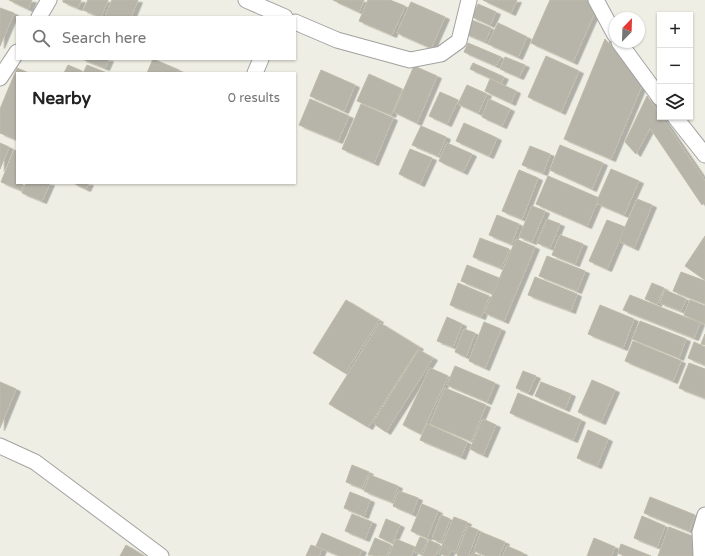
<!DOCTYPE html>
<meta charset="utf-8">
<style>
:root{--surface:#fff;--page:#f2f2f2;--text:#222;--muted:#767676;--line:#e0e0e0}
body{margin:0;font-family:"Varela Round",sans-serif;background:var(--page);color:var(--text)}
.controls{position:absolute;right:12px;top:12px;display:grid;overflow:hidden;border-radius:0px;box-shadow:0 1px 3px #0004}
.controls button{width:36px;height:36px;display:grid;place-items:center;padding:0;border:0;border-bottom:1px solid var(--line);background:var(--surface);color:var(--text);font:20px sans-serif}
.compass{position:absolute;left:609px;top:12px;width:36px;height:36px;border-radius:50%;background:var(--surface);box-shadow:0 1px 3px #0004;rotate:23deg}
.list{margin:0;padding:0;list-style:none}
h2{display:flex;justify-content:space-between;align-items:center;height:52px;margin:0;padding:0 16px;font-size:17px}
h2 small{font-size:13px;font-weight:400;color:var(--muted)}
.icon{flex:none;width:22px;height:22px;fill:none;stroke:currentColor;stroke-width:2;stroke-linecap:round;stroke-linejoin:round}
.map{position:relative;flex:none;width:705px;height:556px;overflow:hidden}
.search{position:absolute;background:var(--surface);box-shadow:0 1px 3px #0004;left:16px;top:16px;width:280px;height:44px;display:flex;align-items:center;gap:10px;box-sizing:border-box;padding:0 14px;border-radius:0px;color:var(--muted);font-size:15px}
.panel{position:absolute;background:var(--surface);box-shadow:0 1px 3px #0004;left:16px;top:72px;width:280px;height:112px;border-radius:0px}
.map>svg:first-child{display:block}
.building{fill:#b7b4aa;stroke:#bfbaa7;filter:url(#shadow)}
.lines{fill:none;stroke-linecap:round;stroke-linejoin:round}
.street-casing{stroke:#a2a2a2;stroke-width:17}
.street{stroke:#fff;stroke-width:15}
</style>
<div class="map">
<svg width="705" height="556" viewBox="0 0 705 556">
<defs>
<filter id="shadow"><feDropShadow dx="4.5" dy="2.5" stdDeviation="0" flood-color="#0004"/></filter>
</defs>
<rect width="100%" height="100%" fill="#eeeee4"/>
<path class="building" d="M 9,0 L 32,0 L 28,9 Z
M 63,0 L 81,0 L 78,8 L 63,2 Z
M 88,0 L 108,0 L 101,17 L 83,10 Z
M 112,0 L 138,0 L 131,17 L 105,17 Z
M 333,0 L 364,0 L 359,12 Z
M 368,0 L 390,0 L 405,6 L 392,35 L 359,21 Z
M 483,0 L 517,0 L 511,13 Z
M 550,0 L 592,0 L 599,3 L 573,62 L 531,43 Z
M 411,2 L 445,17 L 431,48 L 397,33 Z
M 478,4 L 496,12 L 490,25 L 472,17 Z
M 0,8 L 14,13 L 0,46 Z
M 472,20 L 491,28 L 485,42 L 466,34 Z
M 498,23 L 527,37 L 518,57 L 488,44 Z
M 605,39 L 643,83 L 611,159 L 564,139 Z
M 468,43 L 501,57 L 496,66 L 464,52 Z
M 546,56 L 579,71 L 561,112 L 528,97 Z
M 505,57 L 525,65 L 519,77 L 500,69 Z
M 82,59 L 109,59 L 105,68 Z
M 153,59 L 179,70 L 178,73 L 147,73 Z
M 473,63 L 504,77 L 501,83 L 470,69 Z
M 68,65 L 82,71 L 81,73 L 64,73 Z
M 87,65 L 107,73 L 83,73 Z
M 414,66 L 437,76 L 417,123 L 394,112 Z
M 17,68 L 29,73 L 17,73 L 17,140 L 0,133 L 0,109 Z
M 321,70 L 355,85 L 344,111 L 310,96 Z
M 369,74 L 402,89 L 391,115 L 357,101 Z
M 490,79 L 516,91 L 511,103 L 485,91 Z
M 467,85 L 487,94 L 478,113 L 458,104 Z
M 440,92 L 458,100 L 447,124 L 429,116 Z
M 647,96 L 705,181 L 705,202 L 702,205 L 650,128 L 636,154 L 625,142 Z
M 310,99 L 349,116 L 338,141 L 299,125 Z
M 489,99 L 510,109 L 502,126 L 482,117 Z
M 361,104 L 393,118 L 374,163 L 342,149 Z
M 464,123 L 497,138 L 489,156 L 456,141 Z
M 421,126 L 446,137 L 438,156 L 412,145 Z
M 0,143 L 9,147 L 0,169 Z
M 447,143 L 472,154 L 463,172 L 439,161 Z
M 560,145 L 603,163 L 592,189 L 550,170 Z
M 530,146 L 550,154 L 543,173 L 522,165 Z
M 410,149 L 432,158 L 420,184 L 399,174 Z
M 14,150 L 17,151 L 17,183 L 23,183 L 21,190 L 1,182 Z
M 611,169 L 639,181 L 624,215 L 596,203 Z
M 519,170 L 538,178 L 522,219 L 502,211 Z
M 548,176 L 599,198 L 587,226 L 536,204 Z
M 26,183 L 50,183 L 42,201 L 22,193 Z
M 73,183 L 89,183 L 86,189 Z
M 637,199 L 652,205 L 634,248 L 619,241 Z
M 532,206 L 545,211 L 532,242 L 519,237 Z
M 497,215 L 519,224 L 511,244 L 489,235 Z
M 547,219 L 560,224 L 550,248 L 537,243 Z
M 607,220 L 625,227 L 607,269 L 589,261 Z
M 560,235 L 583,244 L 575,264 L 552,255 Z
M 705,236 L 705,280 L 685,266 Z
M 480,238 L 509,249 L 501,268 L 473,257 Z
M 516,239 L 535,247 L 504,321 L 485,313 Z
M 547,256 L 585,271 L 577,291 L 539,276 Z
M 467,265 L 499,278 L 493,294 L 461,281 Z
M 681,272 L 705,281 L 705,304 L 673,291 Z
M 535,277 L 577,294 L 571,311 L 528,295 Z
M 458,283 L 489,296 L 481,317 L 450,305 Z
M 652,283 L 664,288 L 657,304 L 645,299 Z
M 665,290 L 686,299 L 681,311 L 660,303 Z
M 630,295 L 700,323 L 694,338 L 623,310 Z
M 346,300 L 379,320 L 345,373 L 313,353 Z
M 690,300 L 705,306 L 705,324 L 684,315 Z
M 600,305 L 634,319 L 623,348 L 588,334 Z
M 447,317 L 462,324 L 453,347 L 437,341 Z
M 640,321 L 686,339 L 679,358 L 632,339 Z
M 484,322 L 501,329 L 485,368 L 469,361 Z
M 380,323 L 419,347 L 368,427 L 329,404 Z
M 464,329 L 475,333 L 466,357 L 455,352 Z
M 705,334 L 705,345 L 701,344 Z
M 633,341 L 681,361 L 673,381 L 625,361 Z
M 694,342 L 705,347 L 705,365 L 688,358 Z
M 419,350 L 433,358 L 386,432 L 373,423 Z
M 689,363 L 705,369 L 705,398 L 679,388 Z
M 455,366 L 495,383 L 487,402 L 447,385 Z
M 430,368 L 448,376 L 421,434 L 403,425 Z
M 523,371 L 536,376 L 528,393 L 516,388 Z
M 592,380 L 615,390 L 601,422 L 578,412 Z
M 0,382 L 16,389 L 0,428 Z
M 541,382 L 571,394 L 565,409 L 535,396 Z
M 445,388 L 486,405 L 471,441 L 430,424 Z
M 518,393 L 581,420 L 573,440 L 510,413 Z
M 483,419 L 496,425 L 483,455 L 470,449 Z
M 427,424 L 467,442 L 461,457 L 420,440 Z
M 588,430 L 608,439 L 597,466 L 577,458 Z
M 352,465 L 369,472 L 362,488 L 346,482 Z
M 370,475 L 398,486 L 392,502 L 364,491 Z
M 399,491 L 418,498 L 412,514 L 393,506 Z
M 350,492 L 370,500 L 364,516 L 344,508 Z
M 650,497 L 695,515 L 689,531 L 644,513 Z
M 422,504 L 438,511 L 427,538 L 411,531 Z
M 352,514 L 372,522 L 365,539 L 345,531 Z
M 441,515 L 450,519 L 441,542 L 432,539 Z
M 642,516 L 665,526 L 657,547 L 634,538 Z
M 454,517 L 467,522 L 455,552 L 442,546 Z
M 386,519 L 400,525 L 392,543 L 379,537 Z
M 468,526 L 478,530 L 468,556 L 460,556 L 457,555 Z
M 669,527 L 700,539 L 693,556 L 658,556 Z
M 481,532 L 505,542 L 499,556 L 487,556 L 474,551 Z
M 322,533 L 362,550 L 359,556 L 340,556 L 316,546 Z
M 420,537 L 427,540 L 421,554 L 414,551 Z
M 375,538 L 391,545 L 386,556 L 368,555 Z
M 594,538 L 615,547 L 611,556 L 587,556 Z
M 396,539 L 415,547 L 411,556 L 389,556 Z
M 429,540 L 440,545 L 435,556 L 423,556 Z
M 443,544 L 452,548 L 448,556 L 439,554 Z
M 621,544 L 651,556 L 624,556 L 618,553 Z
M 126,545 L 144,556 L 120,556 Z
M 311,545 L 322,549 L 319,556 L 306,556 Z
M 507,546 L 523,553 L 522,556 L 503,556 Z
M 472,553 L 481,556 L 471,556 Z"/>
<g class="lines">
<g class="street-casing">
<path id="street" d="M 246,0 L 285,17
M 596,0 L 615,35
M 39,17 L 49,0
M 295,22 L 337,40 L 410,60 L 441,54 L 459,41 L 469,0
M 619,42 L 660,98
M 255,73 L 261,59
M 0,78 L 17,52
M 675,117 L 705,155
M 0,446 L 35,462 L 161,556
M 701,556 L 700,532 L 705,515"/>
</g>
<use href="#street" class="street"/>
</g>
</svg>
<div class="controls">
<button>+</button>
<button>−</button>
<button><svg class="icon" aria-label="layers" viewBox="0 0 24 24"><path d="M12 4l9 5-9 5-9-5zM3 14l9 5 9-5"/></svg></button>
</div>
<svg class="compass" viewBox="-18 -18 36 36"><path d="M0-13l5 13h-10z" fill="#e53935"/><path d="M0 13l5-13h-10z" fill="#767676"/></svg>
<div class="search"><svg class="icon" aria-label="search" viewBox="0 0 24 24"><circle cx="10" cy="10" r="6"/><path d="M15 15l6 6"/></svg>Search here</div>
<section class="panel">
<h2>Nearby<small>0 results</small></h2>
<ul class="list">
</ul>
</section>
</div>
